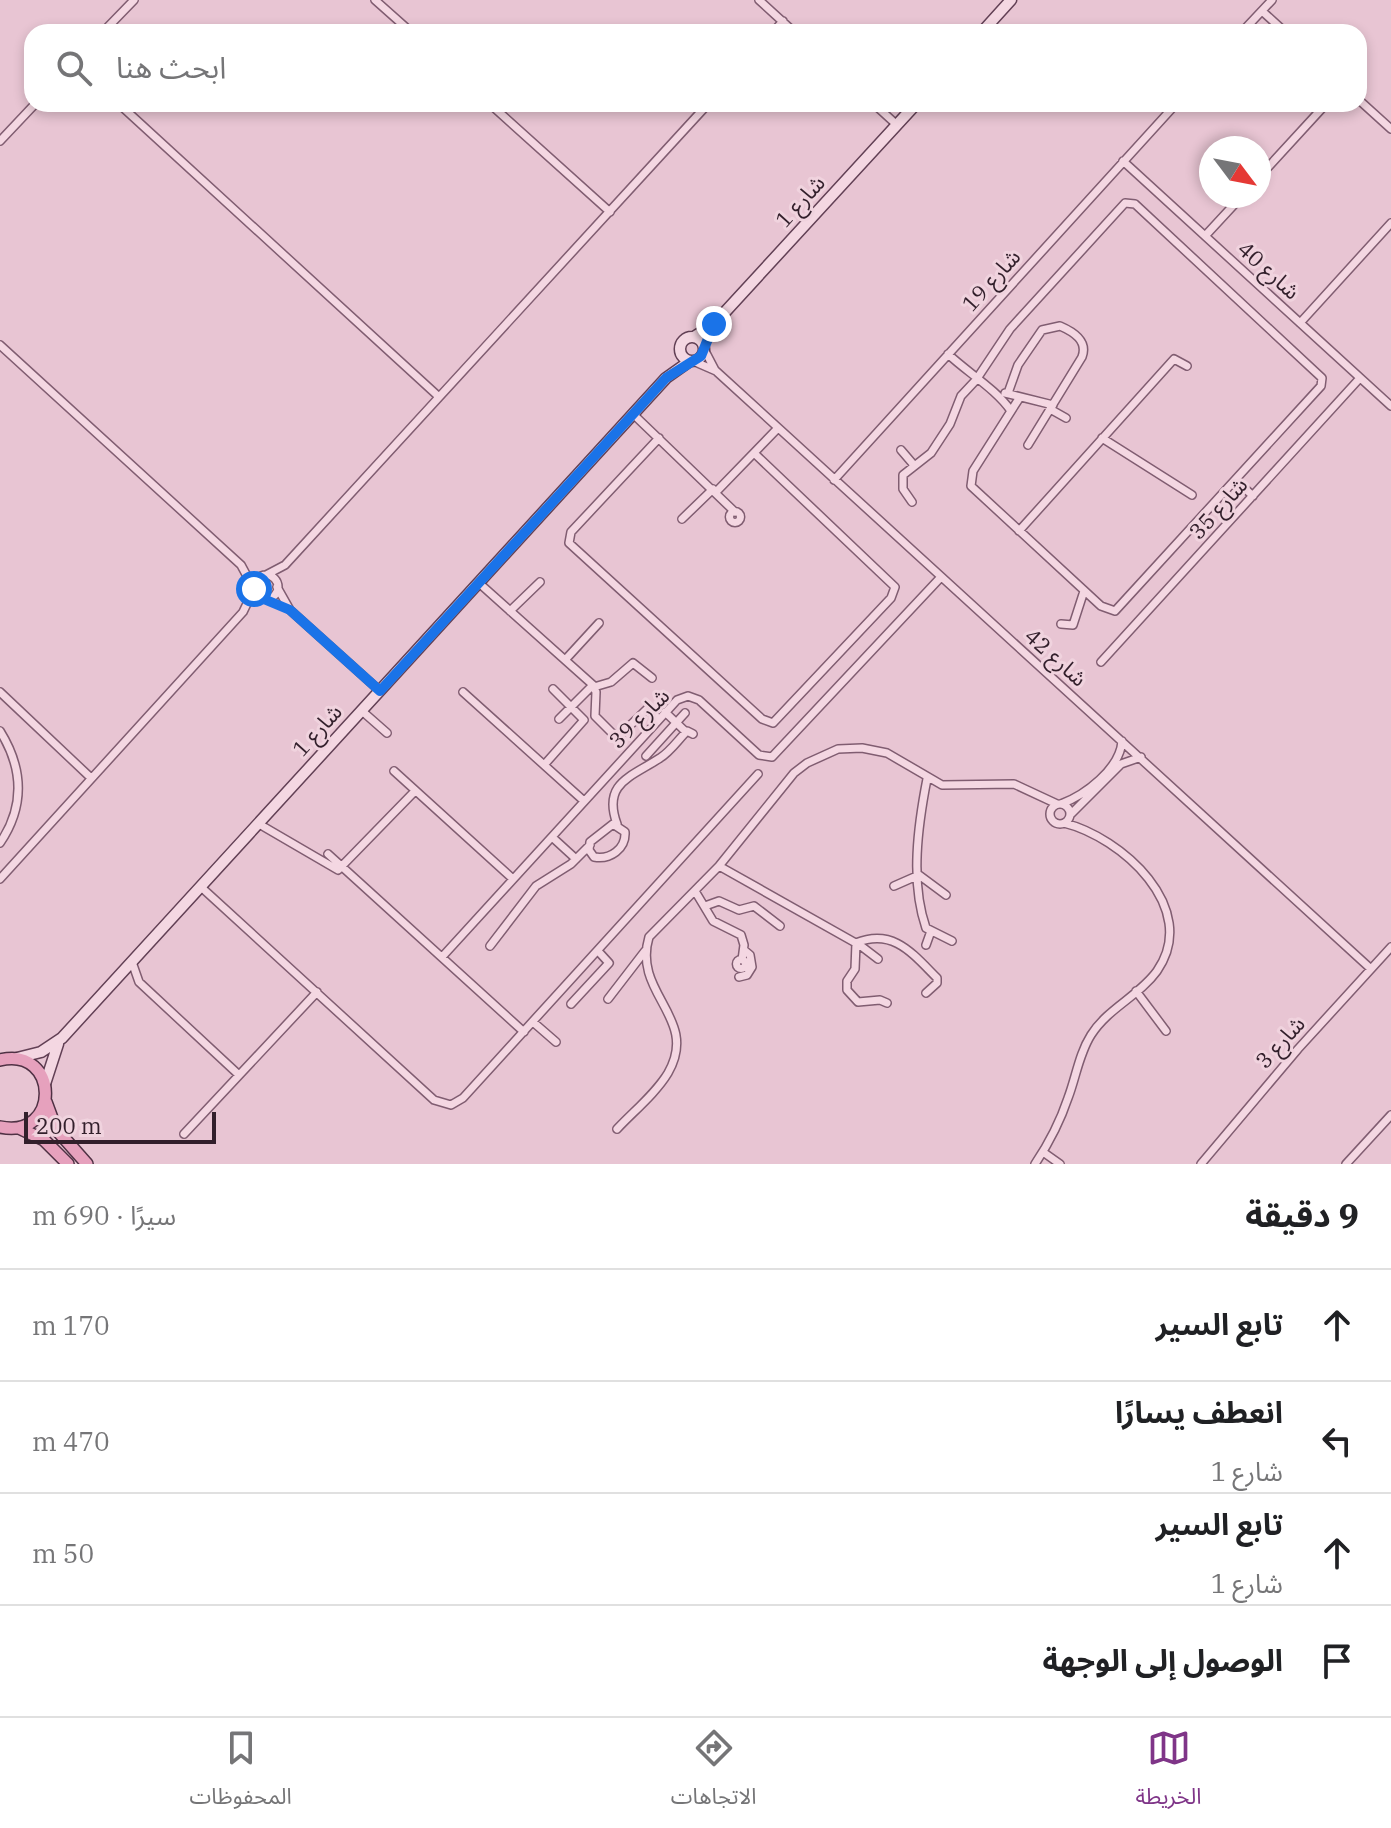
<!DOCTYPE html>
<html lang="ar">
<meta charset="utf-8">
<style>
:root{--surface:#fff;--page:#f6f6f6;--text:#202124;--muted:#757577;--line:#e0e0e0;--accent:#7f3588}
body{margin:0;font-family:"IBM Plex Serif","Noto Sans Arabic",serif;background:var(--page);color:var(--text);direction:rtl}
.compass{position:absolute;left:1199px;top:136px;width:72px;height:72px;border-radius:50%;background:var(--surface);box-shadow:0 4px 12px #0003;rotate:122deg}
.scale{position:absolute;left:24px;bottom:20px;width:192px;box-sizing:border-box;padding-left:8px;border:4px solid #321f2b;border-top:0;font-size:22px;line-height:28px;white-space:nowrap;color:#321f2b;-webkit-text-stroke:6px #f0d3de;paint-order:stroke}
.stop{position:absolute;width:24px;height:24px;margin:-18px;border:6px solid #1a73e8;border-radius:50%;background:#fff}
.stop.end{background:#1a73e8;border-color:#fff;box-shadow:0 2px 8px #0008}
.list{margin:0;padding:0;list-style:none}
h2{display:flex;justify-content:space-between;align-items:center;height:104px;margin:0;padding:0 32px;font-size:34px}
h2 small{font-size:26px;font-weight:400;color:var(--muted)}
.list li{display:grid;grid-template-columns:52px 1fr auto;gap:24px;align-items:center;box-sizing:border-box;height:112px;padding:0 32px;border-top:2px solid var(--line)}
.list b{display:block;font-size:30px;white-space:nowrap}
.list p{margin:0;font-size:26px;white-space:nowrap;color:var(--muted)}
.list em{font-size:26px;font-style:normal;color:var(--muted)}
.icon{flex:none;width:44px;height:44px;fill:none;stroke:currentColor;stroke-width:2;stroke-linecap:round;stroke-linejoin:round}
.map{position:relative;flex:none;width:1391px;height:1164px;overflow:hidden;direction:ltr}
.search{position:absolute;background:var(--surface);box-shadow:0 4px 12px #0003;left:24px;right:24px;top:24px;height:88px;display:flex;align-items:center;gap:20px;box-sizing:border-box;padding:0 28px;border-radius:24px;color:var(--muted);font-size:30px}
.sheet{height:552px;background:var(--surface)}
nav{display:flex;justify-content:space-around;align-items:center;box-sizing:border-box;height:112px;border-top:2px solid var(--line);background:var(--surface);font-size:22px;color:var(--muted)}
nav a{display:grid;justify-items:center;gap:4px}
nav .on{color:var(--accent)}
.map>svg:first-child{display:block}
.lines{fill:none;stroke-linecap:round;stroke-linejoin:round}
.street-casing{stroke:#805d71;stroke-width:10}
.secondary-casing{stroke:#624055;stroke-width:13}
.primary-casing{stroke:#4f3144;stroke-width:14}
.street{stroke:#f4d7e2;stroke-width:7}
.secondary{stroke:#f4d7e2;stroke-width:10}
.primary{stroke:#e6a1bd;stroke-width:11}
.route{stroke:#1a73e8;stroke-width:10}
.labels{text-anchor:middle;stroke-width:6;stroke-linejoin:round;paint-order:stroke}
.street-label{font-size:22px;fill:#321f2b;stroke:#f0d3de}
</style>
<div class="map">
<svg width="1391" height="1164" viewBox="0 0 1391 1164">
<rect width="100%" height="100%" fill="#e8c5d3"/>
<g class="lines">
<g class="street-casing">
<path id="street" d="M 375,0 L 411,32
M 759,0 L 794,32
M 1262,11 L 1285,32
M 103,32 L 134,0
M 773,32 L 783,21
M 1242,32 L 1272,0
M 1359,100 L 1391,129
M 119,104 L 438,396
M 490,104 L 610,212
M 874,104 L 897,125
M 0,141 L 35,104
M 1123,161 L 1391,406
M 1259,177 L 1326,104
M 1205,236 L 1242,196
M 1300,323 L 1391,223
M 0,345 L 241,565 L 254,589
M 704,349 L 715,370
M 948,354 C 967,372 997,390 1011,411
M 693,361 L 716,371 L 1371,969
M 1005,393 L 1053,405
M 1008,393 L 1018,365 L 1042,330 L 1060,326 C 1074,332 1088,341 1082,357 L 1028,445
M 1050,409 L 1066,418
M 633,414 L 735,512
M 659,438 L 571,532 L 569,543 L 762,719 L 773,723 L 891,598 L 895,587 L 754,453
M 1102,438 L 1192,495
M 901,450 L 913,464
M 834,480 L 1176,104
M 1241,485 L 1253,496
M 716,492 L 778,428
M 912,502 L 903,489 L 903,475 L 931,453 L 950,424 L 961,396 L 976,380 L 1010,329 L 1125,203 L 1135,204 L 1322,378 L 1321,386 L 1115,611 L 1101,606 L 971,486 L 973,471 L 1020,397
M729.5 517a5.5 5.5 0 1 1 11 0a5.5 5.5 0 1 1-11 0Z
M 682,519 L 713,489
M 1019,531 L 1174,359 L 1187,366
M 266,575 L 285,565 L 708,104
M254 587a12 12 0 1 1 24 0a12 12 0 1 1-24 0Z
M 479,583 L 593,685 L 596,692 L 595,716 L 617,738 L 647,709 L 659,719
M 277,587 L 290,610 L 380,691
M 510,611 L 540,582
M 1061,624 L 1073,625 L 1084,591
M 565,660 L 599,623
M 1101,662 L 1360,378
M 594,687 L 611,682 L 633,663 L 652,678
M 0,692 L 90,777
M 463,692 L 584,801
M 362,711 L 387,733
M 665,712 L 686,732
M 559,719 L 593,685
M 0,731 C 23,768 25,806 0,843
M 646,756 L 685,713
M 544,765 L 584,720 L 553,689
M 394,771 L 513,879
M 927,779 C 918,825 910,882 926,928 L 952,941
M1050 814a10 10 0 1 1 20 0a10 10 0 1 1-20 0Z
M 1061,804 C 1085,795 1120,769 1122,741
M 1070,815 L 1121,764 L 1141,757
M 259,824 L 338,870 L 415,791
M 613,824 L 625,832 C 626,849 610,860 594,857 L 589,850 L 590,842 Z
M 617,824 C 602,783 631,777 660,758 C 670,752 678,740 687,731 L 693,734
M 552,837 L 576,859
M 328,854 L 524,1032
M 719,866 L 861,946 L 878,959
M 0,879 L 243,612 L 254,589
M 894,886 L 919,875 L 946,895
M 201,887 L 434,1100 L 451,1105 L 463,1098 L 758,774
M 695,891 L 713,921 L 741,935 L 744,945 L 742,960
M 705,906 L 719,901 L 739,910 L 754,906 L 780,926
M 926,945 L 931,931
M 490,946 L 536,886 L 571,864 L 590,845
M 442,957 L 677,700 L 688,696 L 699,700 L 759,755 L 772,757 L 941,577
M736.5 964a4.5 4.5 0 1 1 9 0a4.5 4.5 0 1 1-9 0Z
M 132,962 L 139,982 L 239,1075
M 739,977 L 747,975 L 752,967 L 750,955 L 744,950
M 1136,991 L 1166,1031
M 608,999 L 645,951
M 887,1003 L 880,1000 L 858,1002 L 847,990 L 847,981 L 855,969 L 856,943 C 893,928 912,953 937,978 L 937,983 L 926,993
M 571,1004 L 609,963 L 598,951
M 533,1022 L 556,1042
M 617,1129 C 634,1111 656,1093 668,1073 C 700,1018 632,994 649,937 L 719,866 L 794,773 L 807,763 L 838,749 L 862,748 L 887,753 L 942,785 L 1014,784 L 1057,804
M 184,1134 L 317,992
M 1043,1152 L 1060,1164
M 1035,1164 C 1049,1143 1060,1122 1068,1098 C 1076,1077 1079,1054 1091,1035 C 1108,1008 1139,996 1157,971 C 1201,908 1121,837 1064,823
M 1201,1164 L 1298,1049 L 1391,947
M 1346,1164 L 1391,1115"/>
</g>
<g class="secondary-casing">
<path id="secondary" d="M 982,32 L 1011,0
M680 349a12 12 0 1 1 24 0a12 12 0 1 1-24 0Z
M 694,337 L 714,324 L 916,104
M 17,1058 L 41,1052 L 62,1038 L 666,378 L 690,361
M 45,1084 L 58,1044"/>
</g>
<g class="primary-casing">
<path id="primary" d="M 0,1060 C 60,1046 61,1140 0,1127
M 46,1102 L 56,1129 L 87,1164
M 19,1128 L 44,1140 L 68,1164"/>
</g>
<use href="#street" class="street"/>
<use href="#secondary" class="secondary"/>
<use href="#primary" class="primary"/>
</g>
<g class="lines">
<path class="route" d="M 254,589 L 259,597 L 290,610 L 380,691 L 666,378 L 701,356 L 714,324"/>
</g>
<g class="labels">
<g class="street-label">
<text transform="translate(800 201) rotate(-48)" y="8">شارع 1</text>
<text transform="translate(1269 270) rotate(42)" y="8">شارع 40</text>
<text transform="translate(991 280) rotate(-48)" y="8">شارع 19</text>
<text transform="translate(1218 508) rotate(-48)" y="8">شارع 35</text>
<text transform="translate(1056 657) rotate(42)" y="8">شارع 42</text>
<text transform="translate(639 718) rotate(-45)" y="8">شارع 39</text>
<text transform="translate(317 730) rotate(-48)" y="8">شارع 1</text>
<text transform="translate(1280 1042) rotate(-48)" y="8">شارع 3</text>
</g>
</g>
</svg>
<svg class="compass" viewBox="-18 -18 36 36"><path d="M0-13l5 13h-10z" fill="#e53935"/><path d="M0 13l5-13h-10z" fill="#757577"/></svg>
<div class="scale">200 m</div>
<div class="stop" style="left:254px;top:589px"></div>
<div class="stop end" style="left:714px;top:324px"></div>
<div class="search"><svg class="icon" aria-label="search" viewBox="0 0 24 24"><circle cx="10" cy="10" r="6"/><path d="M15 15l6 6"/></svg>ابحث هنا</div>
</div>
<section class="sheet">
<h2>9 دقيقة<small>سيرًا · 690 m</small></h2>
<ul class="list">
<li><svg class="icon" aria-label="ahead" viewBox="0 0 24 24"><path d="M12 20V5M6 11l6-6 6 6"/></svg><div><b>تابع السير</b></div><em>170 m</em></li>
<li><svg class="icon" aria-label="left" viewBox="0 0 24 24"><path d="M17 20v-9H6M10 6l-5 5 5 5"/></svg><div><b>انعطف يسارًا</b><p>شارع 1</p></div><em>470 m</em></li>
<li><svg class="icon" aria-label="ahead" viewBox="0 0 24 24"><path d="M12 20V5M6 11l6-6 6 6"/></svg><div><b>تابع السير</b><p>شارع 1</p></div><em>50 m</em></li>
<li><svg class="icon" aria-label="arrive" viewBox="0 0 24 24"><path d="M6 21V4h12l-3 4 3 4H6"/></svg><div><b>الوصول إلى الوجهة</b></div></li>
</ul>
</section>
<nav>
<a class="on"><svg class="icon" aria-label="map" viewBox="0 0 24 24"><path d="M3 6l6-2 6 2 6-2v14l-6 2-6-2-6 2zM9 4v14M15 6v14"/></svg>الخريطة</a>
<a><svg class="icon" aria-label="directions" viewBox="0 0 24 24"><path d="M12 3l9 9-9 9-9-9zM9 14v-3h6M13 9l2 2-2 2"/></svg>الاتجاهات</a>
<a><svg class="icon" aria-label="saved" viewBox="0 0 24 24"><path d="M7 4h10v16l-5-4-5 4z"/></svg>المحفوظات</a>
</nav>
